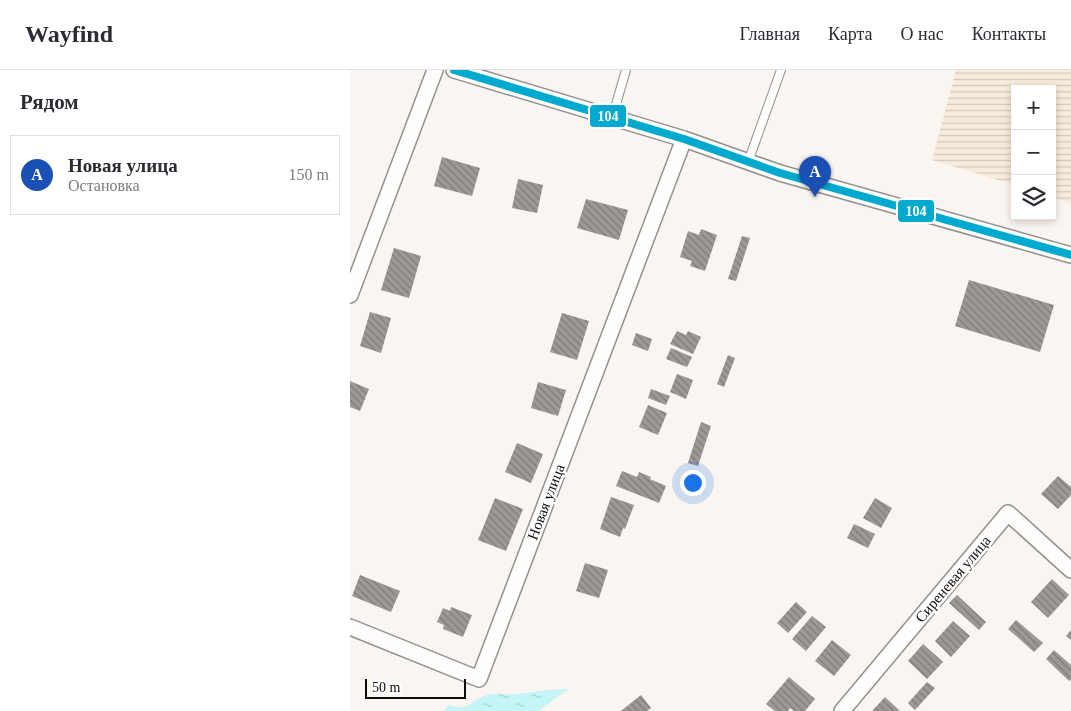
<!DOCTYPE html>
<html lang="ru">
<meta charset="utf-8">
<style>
:root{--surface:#fff;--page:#f2f2f3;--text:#2b2b33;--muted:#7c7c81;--line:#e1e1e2;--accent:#5f5e5c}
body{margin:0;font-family:Georgia,serif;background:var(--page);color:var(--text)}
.controls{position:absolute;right:15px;top:15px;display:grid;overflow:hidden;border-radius:0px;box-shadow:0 2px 8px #0003}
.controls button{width:45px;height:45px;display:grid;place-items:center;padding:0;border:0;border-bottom:1px solid var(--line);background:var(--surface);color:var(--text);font:25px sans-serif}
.scale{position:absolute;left:15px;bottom:12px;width:101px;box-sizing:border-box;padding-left:5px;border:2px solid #0c0c0c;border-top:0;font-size:14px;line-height:18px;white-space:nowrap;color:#0c0c0c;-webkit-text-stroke:4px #fff;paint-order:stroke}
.you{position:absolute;left:342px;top:412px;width:18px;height:18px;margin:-12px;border:4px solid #fff;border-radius:50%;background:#1a73e8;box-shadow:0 0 0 8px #1a73e833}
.badge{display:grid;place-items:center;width:32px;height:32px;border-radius:50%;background:var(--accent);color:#fff;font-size:16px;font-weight:700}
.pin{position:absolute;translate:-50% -41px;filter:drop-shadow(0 1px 2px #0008)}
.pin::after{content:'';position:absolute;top:26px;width:18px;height:15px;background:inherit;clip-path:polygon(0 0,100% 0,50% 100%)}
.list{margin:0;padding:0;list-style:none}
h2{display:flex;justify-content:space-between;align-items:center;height:65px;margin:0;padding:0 20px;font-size:21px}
h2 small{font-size:16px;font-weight:400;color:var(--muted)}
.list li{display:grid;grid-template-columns:32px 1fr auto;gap:15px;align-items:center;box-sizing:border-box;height:80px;margin:0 10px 10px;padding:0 10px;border:1px solid var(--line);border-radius:0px}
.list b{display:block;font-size:19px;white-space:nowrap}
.list p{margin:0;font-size:16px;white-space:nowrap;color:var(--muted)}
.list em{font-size:16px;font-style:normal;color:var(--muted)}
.icon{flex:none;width:28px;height:28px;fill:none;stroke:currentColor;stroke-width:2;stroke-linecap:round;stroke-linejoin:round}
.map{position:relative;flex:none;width:721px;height:641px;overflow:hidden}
header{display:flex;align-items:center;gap:30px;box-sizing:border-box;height:70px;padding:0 25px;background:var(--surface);border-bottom:1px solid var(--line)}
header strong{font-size:24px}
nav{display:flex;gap:28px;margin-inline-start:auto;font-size:18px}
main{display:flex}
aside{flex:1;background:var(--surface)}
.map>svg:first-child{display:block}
.farmland{fill:url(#farmland-rules)}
.water{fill:url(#water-ripples)}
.building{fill:url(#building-back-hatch)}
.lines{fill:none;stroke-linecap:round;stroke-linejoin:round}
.lane-casing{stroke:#93918f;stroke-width:10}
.street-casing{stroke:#93918f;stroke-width:18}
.lane{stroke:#fefefd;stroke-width:8}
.street{stroke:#fefefd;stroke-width:15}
.bus-1-casing{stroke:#fff;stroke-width:11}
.bus-1{stroke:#00a9ce;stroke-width:8}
.labels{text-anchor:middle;stroke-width:5;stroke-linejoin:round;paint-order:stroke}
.street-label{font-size:15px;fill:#0c0c0c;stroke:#fff}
.line-badge{stroke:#fff;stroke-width:2}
.badge-label{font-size:14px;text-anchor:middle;font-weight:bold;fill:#fff}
</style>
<header>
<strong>Wayfind</strong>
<nav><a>Главная</a><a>Карта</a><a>О нас</a><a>Контакты</a></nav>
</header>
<main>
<aside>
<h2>Рядом<small></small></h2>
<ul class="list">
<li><span class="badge" style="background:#1a4fb4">A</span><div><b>Новая улица</b><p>Остановка</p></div><em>150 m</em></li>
</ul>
</aside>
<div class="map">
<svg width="721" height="641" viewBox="0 0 721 641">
<defs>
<pattern id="farmland-rules" width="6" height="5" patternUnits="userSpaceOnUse" patternTransform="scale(1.25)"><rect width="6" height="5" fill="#f7ebdb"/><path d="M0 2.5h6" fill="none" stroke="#d3c8bb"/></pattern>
<pattern id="water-ripples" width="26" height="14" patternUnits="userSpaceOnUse" patternTransform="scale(1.25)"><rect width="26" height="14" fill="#c5f5f6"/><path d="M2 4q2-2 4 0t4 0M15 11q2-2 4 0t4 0" fill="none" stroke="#a8d1d2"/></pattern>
<pattern id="building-back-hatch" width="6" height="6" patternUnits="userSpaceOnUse" patternTransform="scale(1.25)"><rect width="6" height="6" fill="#9d9996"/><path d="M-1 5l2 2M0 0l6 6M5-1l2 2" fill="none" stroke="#7e7b79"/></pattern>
</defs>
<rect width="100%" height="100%" fill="#faf5f0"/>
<path class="farmland" d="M 606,0 L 721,0 L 721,133 L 702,127 L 702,19 L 665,19 L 665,115 L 582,90 Z"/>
<path class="water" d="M 219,619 L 188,641 L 93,641 L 99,635 C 117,641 119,633 134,626 C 145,622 154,625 165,624 C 183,622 201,619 219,619 Z"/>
<path class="building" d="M 92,87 L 130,98 L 122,126 L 84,116 Z
M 168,109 L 193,115 L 187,143 L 162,138 Z
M 236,129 L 278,140 L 269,170 L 227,158 Z
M 351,159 L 367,165 L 355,201 L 340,196 L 342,191 L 330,187 L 338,161 L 349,165 Z
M 392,166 L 400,168 L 386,211 L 378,209 Z
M 44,178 L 71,186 L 59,228 L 31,220 Z
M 619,210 L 704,235 L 690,282 L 605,256 Z
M 20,242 L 41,248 L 31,283 L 10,276 Z
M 212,243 L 239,251 L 227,290 L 200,282 Z
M 327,261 L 336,265 L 338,261 L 351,267 L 343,284 L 320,274 Z
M 286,263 L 302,269 L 298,281 L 282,275 Z
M 321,278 L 342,287 L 337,297 L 316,289 Z
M 378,285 L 385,288 L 374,317 L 367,314 Z
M 327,304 L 343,310 L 336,329 L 320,322 Z
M 0,311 L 19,319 L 10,341 L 0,337 Z
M 188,312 L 216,320 L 208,346 L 181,338 Z
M 301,319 L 320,326 L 316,335 L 298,328 Z
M 298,335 L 317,343 L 308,365 L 289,357 Z
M 351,352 L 361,356 L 348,396 L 338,393 Z
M 167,373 L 193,384 L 181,413 L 155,402 Z
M 272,401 L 287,407 L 289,402 L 301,407 L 300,409 L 316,416 L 309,433 L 266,416 Z
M 708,406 L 721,417 L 721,425 L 708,439 L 691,424 Z
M 261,427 L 284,435 L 275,459 L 273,458 L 270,467 L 250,459 Z
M 145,428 L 173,439 L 156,481 L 128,470 Z
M 525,428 L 542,438 L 531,458 L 513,448 Z
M 504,454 L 525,464 L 518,478 L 497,468 Z
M 235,493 L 258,500 L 249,528 L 226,521 Z
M 10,505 L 50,521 L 41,542 L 2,526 Z
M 702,509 L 719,525 L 698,548 L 681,532 Z
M 607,525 L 636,552 L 629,560 L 599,533 Z
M 446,532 L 457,542 L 438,563 L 427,553 Z
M 101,537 L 122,545 L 113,567 L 93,559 L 94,555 L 87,552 L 93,538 L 100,541 Z
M 462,546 L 476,557 L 456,581 L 442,569 Z
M 666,550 L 693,573 L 684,582 L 658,559 Z
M 603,551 L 620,566 L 601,587 L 585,571 Z
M 721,560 L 721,570 L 716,566 Z
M 482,570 L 501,585 L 484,606 L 465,591 Z
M 573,574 L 593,592 L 577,609 L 558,591 Z
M 704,580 L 721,595 L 721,609 L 719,611 L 696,589 Z
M 439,607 L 465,629 L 455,641 L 444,641 L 440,638 L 438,641 L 425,641 L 416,634 Z
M 577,612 L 585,618 L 565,640 L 558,633 Z
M 291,625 L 301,638 L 297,641 L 271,641 Z
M 535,627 L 550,641 L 522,641 Z"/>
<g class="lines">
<g class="lane-casing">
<path id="lane" d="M 262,48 L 276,0
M 398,92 L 431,0"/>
</g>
<g class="street-casing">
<path id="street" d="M 104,0 L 334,69 L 430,103 L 721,185
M 0,225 L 85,0
M 0,557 L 129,609 L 334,69
M 492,641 L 658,443 L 721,500"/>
</g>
<use href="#lane" class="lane"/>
<use href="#street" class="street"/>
<g class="bus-1-casing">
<path id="bus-1" d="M 104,0 L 334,69 L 430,103 L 721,185"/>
</g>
<use href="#bus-1" class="bus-1"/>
</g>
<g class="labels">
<g class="street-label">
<text transform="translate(196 432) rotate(-69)" y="5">Новая улица</text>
<text transform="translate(603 509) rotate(-50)" y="5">Сиреневая улица</text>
</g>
</g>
<g class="line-badge">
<rect x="239" y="34" width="38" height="24" rx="5" fill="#00a9ce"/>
<rect x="547" y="129" width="38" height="24" rx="5" fill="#00a9ce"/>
</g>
<g class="badge-label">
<text x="258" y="51">104</text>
<text x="566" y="146">104</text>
</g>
</svg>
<div class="controls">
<button>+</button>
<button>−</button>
<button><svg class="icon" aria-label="layers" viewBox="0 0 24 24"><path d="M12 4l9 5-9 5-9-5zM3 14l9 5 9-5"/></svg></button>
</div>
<div class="scale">50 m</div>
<div class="you"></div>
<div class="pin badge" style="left:465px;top:127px;background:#1a4fb4">A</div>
</div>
</main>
